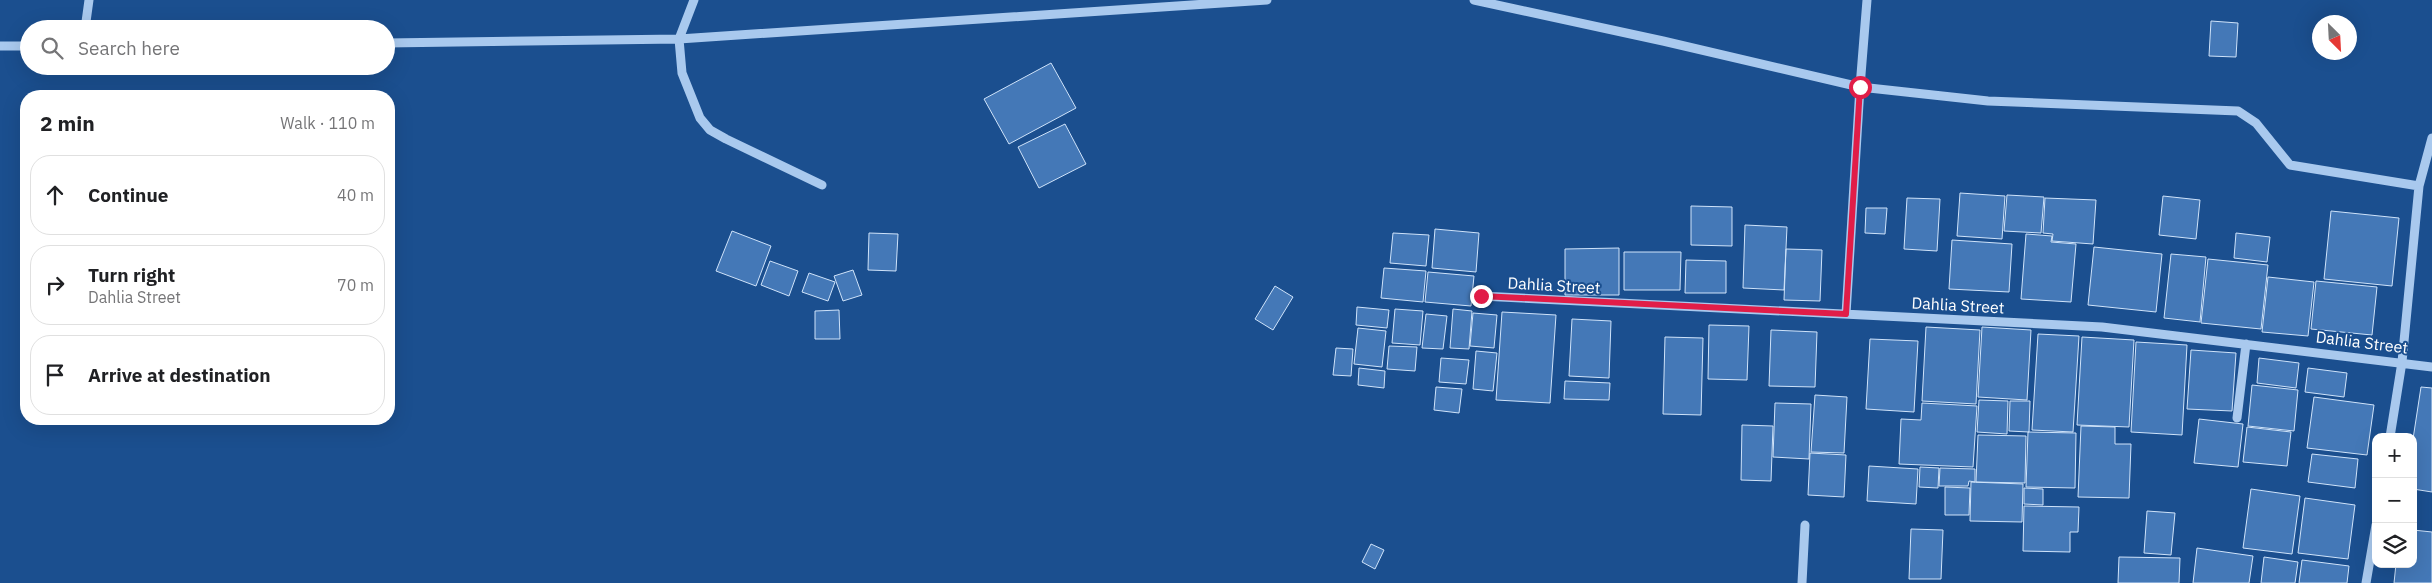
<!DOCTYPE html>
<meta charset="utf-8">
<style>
:root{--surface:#fff;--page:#f2f2f2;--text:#202124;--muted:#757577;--line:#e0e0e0}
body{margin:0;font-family:"IBM Plex Sans",sans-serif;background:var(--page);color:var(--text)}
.controls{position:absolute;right:15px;bottom:15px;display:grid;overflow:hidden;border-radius:10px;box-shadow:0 5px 20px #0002}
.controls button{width:45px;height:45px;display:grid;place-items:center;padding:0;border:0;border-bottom:1px solid var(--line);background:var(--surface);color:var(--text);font:25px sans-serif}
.compass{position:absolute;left:2312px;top:15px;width:45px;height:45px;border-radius:50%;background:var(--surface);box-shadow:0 5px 20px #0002;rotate:156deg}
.stop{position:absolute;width:15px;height:15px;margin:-11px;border:4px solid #e11d48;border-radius:50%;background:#fff}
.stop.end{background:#e11d48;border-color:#fff;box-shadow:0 1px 5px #0008}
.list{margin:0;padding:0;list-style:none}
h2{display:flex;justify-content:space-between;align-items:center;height:65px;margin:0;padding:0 20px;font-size:21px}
h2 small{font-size:16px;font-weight:400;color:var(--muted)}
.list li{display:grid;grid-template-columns:32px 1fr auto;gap:15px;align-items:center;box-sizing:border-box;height:80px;margin:0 10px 10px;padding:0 10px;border:1px solid var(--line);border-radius:20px}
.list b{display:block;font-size:19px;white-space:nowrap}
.list p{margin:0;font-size:16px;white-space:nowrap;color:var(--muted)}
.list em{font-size:16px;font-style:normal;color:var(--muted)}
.icon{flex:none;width:28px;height:28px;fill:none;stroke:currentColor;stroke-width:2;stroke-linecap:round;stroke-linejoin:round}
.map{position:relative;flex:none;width:2432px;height:583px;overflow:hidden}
.search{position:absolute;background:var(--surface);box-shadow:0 5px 20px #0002;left:20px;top:20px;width:375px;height:55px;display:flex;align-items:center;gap:12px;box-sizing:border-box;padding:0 18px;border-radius:28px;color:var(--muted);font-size:19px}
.panel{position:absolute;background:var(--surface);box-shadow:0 5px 20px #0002;left:20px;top:90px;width:375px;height:335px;border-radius:20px}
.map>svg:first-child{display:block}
.building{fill:#4478b7;stroke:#cfe3fa}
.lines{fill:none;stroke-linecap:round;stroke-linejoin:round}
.minor{stroke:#a9c9ee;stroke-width:9}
.route{stroke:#e11d48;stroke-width:6}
.labels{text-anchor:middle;stroke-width:4;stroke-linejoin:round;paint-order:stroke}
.street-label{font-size:16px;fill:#fff;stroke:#1b4f8f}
</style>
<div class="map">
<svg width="2432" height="583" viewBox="0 0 2432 583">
<rect width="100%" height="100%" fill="#1b4f8f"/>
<path class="building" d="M 2211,21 L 2238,23 L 2236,57 L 2209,56 Z
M 1051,63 L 1076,108 L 1009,144 L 984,99 Z
M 1065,124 L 1086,164 L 1039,188 L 1018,147 Z
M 1960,193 L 2005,196 L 2002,239 L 1957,236 Z
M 2007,195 L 2044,197 L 2041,233 L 2004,231 Z
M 2163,196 L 2200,200 L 2196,239 L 2159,235 Z
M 1907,198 L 1940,199 L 1937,251 L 1904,249 Z
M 2045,198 L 2096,200 L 2093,244 L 2052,241 L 2053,234 L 2043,233 Z
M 1691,206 L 1732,207 L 1732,246 L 1691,245 Z
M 1866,208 L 1887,208 L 1885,234 L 1865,233 Z
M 2331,211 L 2399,218 L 2392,286 L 2324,279 Z
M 1745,225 L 1787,227 L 1784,290 L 1743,288 Z
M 1435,229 L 1479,233 L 1476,272 L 1432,268 Z
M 732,231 L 771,246 L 756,286 L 716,271 Z
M 869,233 L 898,234 L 896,271 L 868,270 Z
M 1393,233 L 1429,235 L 1426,266 L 1390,263 Z
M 2236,233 L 2270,237 L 2267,262 L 2234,258 Z
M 2026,234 L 2052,236 L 2051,242 L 2076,244 L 2071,302 L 2021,299 Z
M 1952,240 L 2012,244 L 2009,292 L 1949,289 Z
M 2094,247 L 2162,254 L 2156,312 L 2088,305 Z
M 1619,248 L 1619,295 L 1565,295 L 1565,249 Z
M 1786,249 L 1822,250 L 1820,301 L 1784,300 Z
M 1624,252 L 1681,252 L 1680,290 L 1624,290 Z
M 2171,254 L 2206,257 L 2200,322 L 2164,318 Z
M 2208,259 L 2268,265 L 2261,329 L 2201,323 Z
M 1686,260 L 1726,261 L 1726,293 L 1685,293 Z
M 770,261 L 798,271 L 789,296 L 761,285 Z
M 1384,268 L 1426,271 L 1423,302 L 1381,298 Z
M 853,270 L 862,295 L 843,301 L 834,276 Z
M 1428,272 L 1474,276 L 1471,306 L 1425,302 Z
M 809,273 L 835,282 L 828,301 L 802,292 Z
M 2268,277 L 2314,282 L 2308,336 L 2262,332 Z
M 2316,281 L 2377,287 L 2372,335 L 2311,329 Z
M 1275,286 L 1293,297 L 1273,330 L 1255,319 Z
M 1357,307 L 1389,310 L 1387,328 L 1356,325 Z
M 1395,309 L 1423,311 L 1420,345 L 1392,343 Z
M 1453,309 L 1472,311 L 1469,349 L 1450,348 Z
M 839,310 L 840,339 L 815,339 L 815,311 Z
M 1502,312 L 1556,315 L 1550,403 L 1496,400 Z
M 1473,313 L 1497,315 L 1494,348 L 1470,346 Z
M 1426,314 L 1447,316 L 1443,349 L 1422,348 Z
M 1572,319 L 1611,321 L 1609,378 L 1569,376 Z
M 1709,325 L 1749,326 L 1747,380 L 1708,379 Z
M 1926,327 L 1980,330 L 1976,404 L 1922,401 Z
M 1982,327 L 2031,330 L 2027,400 L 1978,397 Z
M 1358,328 L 1386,331 L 1382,367 L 1354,364 Z
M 1771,330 L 1817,332 L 1815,387 L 1769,386 Z
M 2038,334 L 2079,336 L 2073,432 L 2032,430 Z
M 1665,337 L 1703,338 L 1701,415 L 1663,414 Z
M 2082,337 L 2134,340 L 2129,427 L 2077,425 Z
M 1870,339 L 1918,341 L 1914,412 L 1866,409 Z
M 2136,342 L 2187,345 L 2182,435 L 2131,432 Z
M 1389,346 L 1417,347 L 1415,371 L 1387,369 Z
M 1336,348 L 1353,349 L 1351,376 L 1333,375 Z
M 2191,350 L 2236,353 L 2232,411 L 2187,409 Z
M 1476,351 L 1497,353 L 1493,391 L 1473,389 Z
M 1441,358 L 1469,360 L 1466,384 L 1439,382 Z
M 2259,358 L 2299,363 L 2296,388 L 2257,383 Z
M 1359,368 L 1385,371 L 1384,388 L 1358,385 Z
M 2308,368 L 2347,373 L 2344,397 L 2305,392 Z
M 1565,381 L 1610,383 L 1609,400 L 1564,399 Z
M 2252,385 L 2298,390 L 2294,431 L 2248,426 Z
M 1436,387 L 1462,389 L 1459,413 L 1434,410 Z
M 2421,387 L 2432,388 L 2432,492 L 2413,489 L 2413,439 Z
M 1815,395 L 1847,397 L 1844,453 L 1811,452 Z
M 2314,397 L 2374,405 L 2367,455 L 2307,448 Z
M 1979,400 L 2008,401 L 2007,434 L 1977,432 Z
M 2010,401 L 2030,401 L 2029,432 L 2009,431 Z
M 1775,403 L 1811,404 L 1809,459 L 1773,457 Z
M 1922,403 L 1977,406 L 1973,467 L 1899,464 L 1901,419 L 1921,420 Z
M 2199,419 L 2243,424 L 2238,467 L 2194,463 Z
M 1742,425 L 1773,426 L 1771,481 L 1741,480 Z
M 2081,426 L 2115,427 L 2115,444 L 2131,444 L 2129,498 L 2078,497 Z
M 2247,427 L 2291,432 L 2287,466 L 2243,462 Z
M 2028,432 L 2076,433 L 2075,488 L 2026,487 Z
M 1978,435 L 2026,436 L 2025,483 L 1976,482 Z
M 1810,453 L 1846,455 L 1844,497 L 1808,495 Z
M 2312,454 L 2358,459 L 2355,488 L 2308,482 Z
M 1869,466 L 1918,469 L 1916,504 L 1867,501 Z
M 1920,467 L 1939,468 L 1938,488 L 1919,487 Z
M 1940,468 L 1975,469 L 1975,482 L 1969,481 L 1968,486 L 1939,486 Z
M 1971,482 L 2023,484 L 2022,522 L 1970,521 Z
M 1945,487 L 1970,488 L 1969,515 L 1945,515 Z
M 2024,488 L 2043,489 L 2043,505 L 2024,504 Z
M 2251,489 L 2300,496 L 2292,554 L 2243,548 Z
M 2305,498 L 2355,505 L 2348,559 L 2298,553 Z
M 2024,506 L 2079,507 L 2078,532 L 2070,532 L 2070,552 L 2023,551 Z
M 2147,511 L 2175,513 L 2171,555 L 2144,553 Z
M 1911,529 L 1943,530 L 1941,579 L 1909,579 Z
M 2413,530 L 2432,532 L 2432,583 L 2394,583 L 2396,564 L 2413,564 Z
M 1371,544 L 1384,550 L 1375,569 L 1362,562 Z
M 2197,548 L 2253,556 L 2249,583 L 2193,583 Z
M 2119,557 L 2180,558 L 2179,583 L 2118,583 Z
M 2264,557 L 2298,562 L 2295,583 L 2261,583 Z
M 2302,560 L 2349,566 L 2347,583 L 2299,583 Z"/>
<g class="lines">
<path class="minor" d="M 694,0 L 679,39 L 682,73 L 700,118 L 710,130 L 726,139 L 822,185
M 1474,0 L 1663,41 L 1860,87 L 1988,101 L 2238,111 L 2256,123 L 2290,165 L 2419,186
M 85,29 L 89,0
M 386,43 L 679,39 L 1267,0
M 0,46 L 29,46
M 1481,296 L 2102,327 L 2432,367
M 1846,314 L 1860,87 L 1867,0
M 2237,418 L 2246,344
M 2390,437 L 2402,362 L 2419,186 L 2432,138
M 1802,583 L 1805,525
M 2366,583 L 2376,525"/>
</g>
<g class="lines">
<path class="route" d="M 1481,296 L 1846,314 L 1860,87"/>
</g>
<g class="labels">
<g class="street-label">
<text transform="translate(1554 285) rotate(3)" y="6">Dahlia Street</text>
<text transform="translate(1958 305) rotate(3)" y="6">Dahlia Street</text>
<text transform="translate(2362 342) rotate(7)" y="6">Dahlia Street</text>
</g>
</g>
</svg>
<div class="controls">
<button>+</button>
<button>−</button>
<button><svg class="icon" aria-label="layers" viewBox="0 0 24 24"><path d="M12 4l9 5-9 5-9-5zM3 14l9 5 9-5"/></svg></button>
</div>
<svg class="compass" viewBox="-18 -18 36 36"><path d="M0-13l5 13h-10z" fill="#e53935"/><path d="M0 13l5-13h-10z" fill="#757577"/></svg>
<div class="stop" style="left:1860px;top:87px"></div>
<div class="stop end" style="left:1481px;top:296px"></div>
<div class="search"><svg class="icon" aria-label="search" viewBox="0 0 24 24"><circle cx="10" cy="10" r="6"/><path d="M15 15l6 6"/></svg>Search here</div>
<section class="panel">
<h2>2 min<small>Walk · 110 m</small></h2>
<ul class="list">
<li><svg class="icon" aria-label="ahead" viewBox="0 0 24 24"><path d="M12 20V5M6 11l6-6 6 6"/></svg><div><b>Continue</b></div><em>40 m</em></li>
<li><svg class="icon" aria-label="right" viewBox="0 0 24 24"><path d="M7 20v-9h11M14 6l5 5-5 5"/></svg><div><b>Turn right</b><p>Dahlia Street</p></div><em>70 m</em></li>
<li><svg class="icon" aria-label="arrive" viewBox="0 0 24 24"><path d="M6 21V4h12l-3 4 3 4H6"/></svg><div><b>Arrive at destination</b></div></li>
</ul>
</section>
</div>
